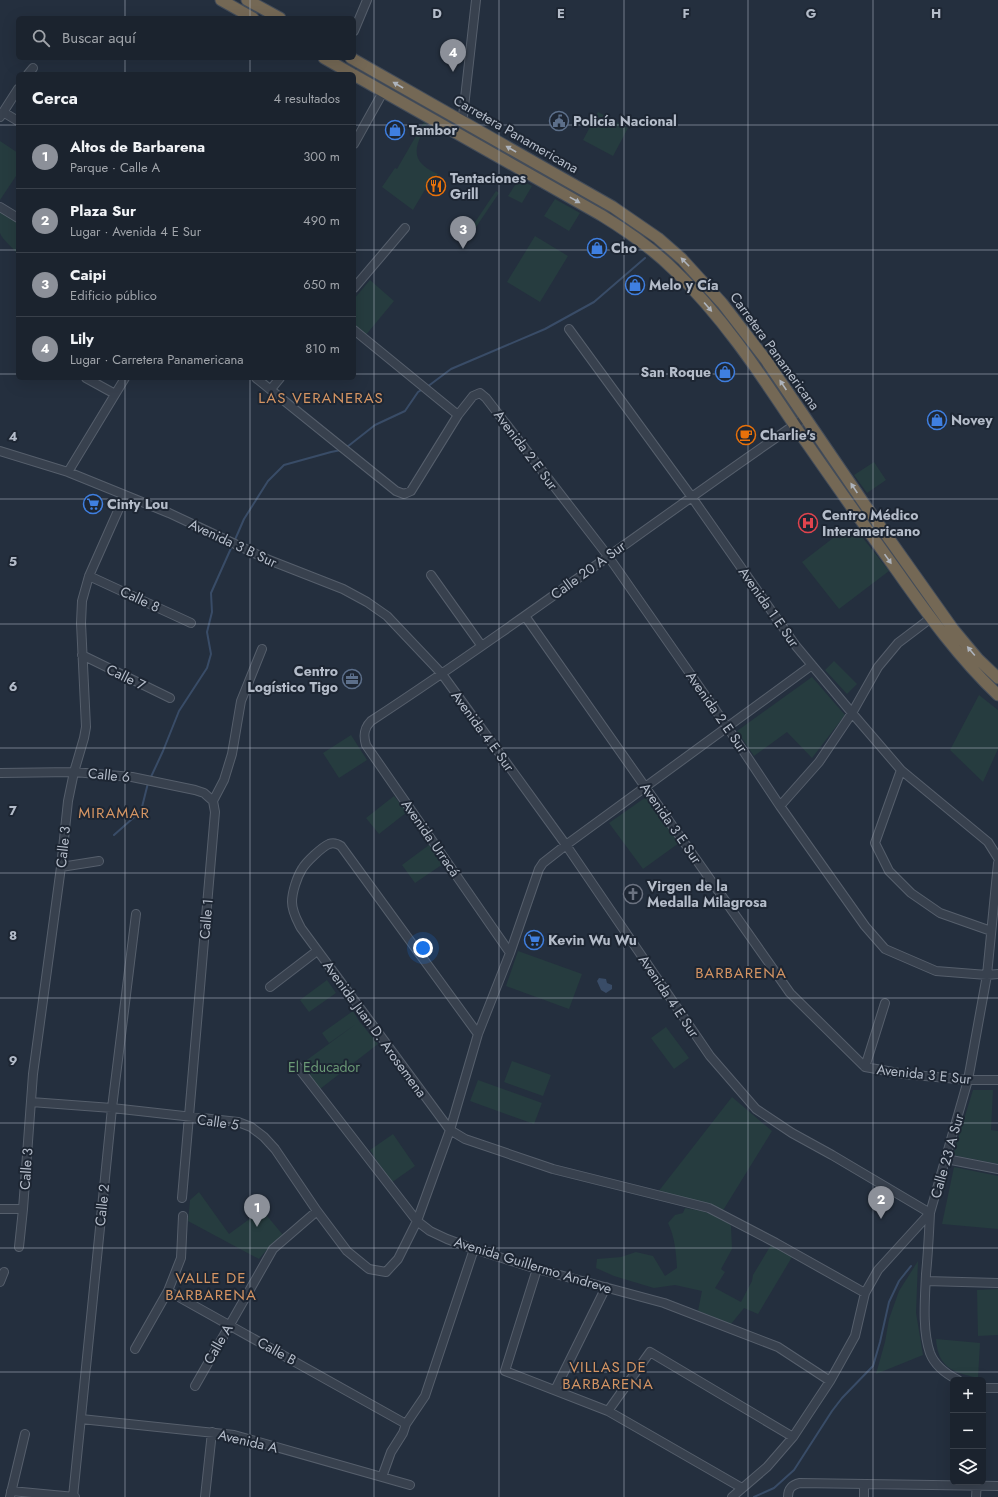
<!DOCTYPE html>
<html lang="es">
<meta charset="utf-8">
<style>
:root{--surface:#1b232e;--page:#242b36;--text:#f1f3f6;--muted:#a0a4aa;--line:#39404a;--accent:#8c9099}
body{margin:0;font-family:Jost,sans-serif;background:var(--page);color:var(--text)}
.controls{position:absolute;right:12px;bottom:12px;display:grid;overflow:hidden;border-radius:6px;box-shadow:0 4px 16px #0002}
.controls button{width:36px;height:36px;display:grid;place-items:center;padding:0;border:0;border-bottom:1px solid var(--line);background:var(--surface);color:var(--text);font:20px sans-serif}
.you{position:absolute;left:423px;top:948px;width:14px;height:14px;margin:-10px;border:3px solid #fff;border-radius:50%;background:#1a73e8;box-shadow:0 0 0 6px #1a73e833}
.badge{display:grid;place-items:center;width:26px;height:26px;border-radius:50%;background:var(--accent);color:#fff;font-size:13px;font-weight:700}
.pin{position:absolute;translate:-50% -33px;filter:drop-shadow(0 1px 2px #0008)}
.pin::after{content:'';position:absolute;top:21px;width:14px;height:12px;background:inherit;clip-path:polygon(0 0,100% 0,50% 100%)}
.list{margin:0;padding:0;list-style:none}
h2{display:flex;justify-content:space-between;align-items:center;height:52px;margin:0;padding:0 16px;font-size:17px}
h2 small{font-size:13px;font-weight:400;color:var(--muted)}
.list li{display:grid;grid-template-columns:26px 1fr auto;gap:12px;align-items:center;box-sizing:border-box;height:64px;padding:0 16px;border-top:1px solid var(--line)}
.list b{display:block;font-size:15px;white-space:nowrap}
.list p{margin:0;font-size:13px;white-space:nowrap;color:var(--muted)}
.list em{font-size:13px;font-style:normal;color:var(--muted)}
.icon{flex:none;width:22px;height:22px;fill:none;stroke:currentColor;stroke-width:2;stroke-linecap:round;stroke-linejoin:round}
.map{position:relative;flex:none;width:998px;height:1497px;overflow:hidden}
.search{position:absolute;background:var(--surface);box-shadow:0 4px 16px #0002;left:16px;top:16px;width:340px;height:44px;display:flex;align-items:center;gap:10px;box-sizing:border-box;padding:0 14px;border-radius:6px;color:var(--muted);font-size:15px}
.panel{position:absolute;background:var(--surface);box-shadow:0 4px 16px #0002;left:16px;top:72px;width:340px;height:308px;border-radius:6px}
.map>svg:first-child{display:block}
.green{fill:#263c3f}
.water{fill:#394c67}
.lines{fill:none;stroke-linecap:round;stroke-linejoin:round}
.stream{stroke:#394c67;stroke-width:2}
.minor-casing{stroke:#565f6c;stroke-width:10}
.highway-casing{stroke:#434c59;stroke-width:13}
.minor{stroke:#38414e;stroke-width:8}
.highway{stroke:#746855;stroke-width:11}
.oneway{fill:#aeb4bd}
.grid{fill:none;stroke:#b4bcc9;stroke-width:1;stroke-opacity:0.55}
.labels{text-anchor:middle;stroke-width:4;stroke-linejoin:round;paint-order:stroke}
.poi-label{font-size:14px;font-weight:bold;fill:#b4bcc9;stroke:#1d2633;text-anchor:start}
.street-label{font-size:14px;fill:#b4bcc9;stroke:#1d2633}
.park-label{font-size:14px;fill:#6b9a76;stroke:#1d2633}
.neighbourhood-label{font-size:15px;letter-spacing:1px;fill:#d59563;stroke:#1d2633}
.grid-label{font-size:13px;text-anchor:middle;font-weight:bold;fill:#b4bcc9;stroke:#1d2633;stroke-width:4;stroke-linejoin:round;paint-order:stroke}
</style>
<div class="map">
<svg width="998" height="1497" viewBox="0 0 998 1497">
<rect width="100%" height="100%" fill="#242f3e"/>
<path class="green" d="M 598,112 L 628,128 L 613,156 L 583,140 Z
M 424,122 L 427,124 C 414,147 409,162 438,174 L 436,177 L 433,176 L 413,210 L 382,187 L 395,168 L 397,169 Z
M 0,141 L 18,153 L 18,173 L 0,200 Z
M 519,179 L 532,186 L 522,203 L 508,196 Z
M 496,191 L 499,193 L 470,236 L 467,234 Z
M 555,199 L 580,213 L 569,231 L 544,216 Z
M 0,210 L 18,222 L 18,255 C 13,247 3,241 0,233 C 0,227 0,217 0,210 Z
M 535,236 L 568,256 L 540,302 L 507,282 Z
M 370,280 L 394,301 L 365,336 L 354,327 L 354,299 Z
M 874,462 L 886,480 L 867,493 L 854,475 Z
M 855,528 L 889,571 L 839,609 L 802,562 L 837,535 L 840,539 Z
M 834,661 L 857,684 L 847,694 L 825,670 Z
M 812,677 L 845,715 L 812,758 L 787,732 L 754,756 L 737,731 Z
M 979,695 L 998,710 L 998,749 L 983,782 L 950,750 Z
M 351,735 L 367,760 L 339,778 L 323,753 Z
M 394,796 L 407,812 L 379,834 L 366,818 Z
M 646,797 L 679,843 L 643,869 L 609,823 Z
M 429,845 L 443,864 L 415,883 L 402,865 Z
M 518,951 L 582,974 L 569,1009 L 506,986 Z
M 327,980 L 336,993 L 309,1012 L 300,1000 Z
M 353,1011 L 359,1021 L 378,1044 L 320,1089 L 300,1065 L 356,1024 L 329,1043 L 322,1033 Z
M 666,1027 L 689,1058 L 674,1069 L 651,1038 Z
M 512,1061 L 551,1075 L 543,1096 L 504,1082 Z
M 478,1080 L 542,1103 L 534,1124 L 470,1101 Z
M 973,1090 L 993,1090 L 991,1130 L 998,1131 L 998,1164 L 953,1155 Z
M 732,1097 L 772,1131 L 722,1212 L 707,1203 L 658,1192 Z
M 393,1134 L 415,1166 L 391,1183 L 370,1150 Z
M 954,1167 L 998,1176 L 998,1229 L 942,1224 Z
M 199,1192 L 229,1234 L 262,1210 L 283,1235 L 271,1245 L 259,1259 L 188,1221 L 190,1200 Z
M 685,1208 L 702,1211 L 728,1220 L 731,1226 L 732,1249 L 721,1269 L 725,1272 L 715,1288 L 741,1302 L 752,1281 L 753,1275 L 771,1245 L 792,1257 L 758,1314 L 744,1308 L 731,1324 L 698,1311 L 702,1291 L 675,1285 L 654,1288 L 614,1276 L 596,1268 L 597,1259 L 621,1257 L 636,1252 L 653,1256 L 665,1276 L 677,1268 C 676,1252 675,1238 668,1223 L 675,1215 L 683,1213 Z
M 918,1261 L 916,1313 L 923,1355 L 876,1374 L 885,1342 L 889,1319 L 899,1291 Z
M 998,1289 L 998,1335 L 978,1336 L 977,1290 Z
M 936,1339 L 980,1343 L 978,1378 C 953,1372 938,1368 936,1339 Z"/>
<path class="water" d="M 599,978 L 606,979 L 607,983 L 612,985 L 612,989 L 606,993 L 601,990 L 597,981 Z"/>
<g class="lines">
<path class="stream" d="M 427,387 L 451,369 L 545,329 L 594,302 L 645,258
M 347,447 L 375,425 L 405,411 L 418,392 L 423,389
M 234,542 L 244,519 L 268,481 L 284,465 L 331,452 L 341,450
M 150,779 L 163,751 L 179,711 L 207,668 L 211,654 L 207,632 L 212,612 L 211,593 L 232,546
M 114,835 L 141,811 L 148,783
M 754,1497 L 774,1488 L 794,1470 L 832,1411 L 842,1398 L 873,1366 L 880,1342 L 889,1302 L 899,1281 L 911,1266"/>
<g class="minor-casing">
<path id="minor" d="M 354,31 L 367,0
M 28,74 L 33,68
M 3,112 L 18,121
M 0,117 L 18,89
M 461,120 L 463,116 L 476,0
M 354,144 L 383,92
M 0,207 L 18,218
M 354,288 L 405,228
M 569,329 L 691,496 L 796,646 L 852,713 L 901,770 L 988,842 L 998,858
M 354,330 L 458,415
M 86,378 L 115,394
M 256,378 L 396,491 L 404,494 L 411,491 L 458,415 L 473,396 L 480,393 L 486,398 L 608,556 L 728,728 L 780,806 L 865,926 L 885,949 L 936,971 L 987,975 L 998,974
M 271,389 L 280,378
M 0,451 L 68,472 L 169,513 L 269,560 L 343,589 L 367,602 L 387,616 L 442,674 L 566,845 L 710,1056 L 756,1109 L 792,1133 L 832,1155 L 930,1213 C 929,1234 928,1254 926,1274 C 925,1298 922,1330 930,1353 C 935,1366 946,1374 958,1380
M 68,472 L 125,378
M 431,575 L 481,645
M 89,576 L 191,623
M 525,616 L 790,993 L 865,1067 L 904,1074 L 968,1080 L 998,1080
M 82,655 L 170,698
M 901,770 L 875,843 L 889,871 L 911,893 L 940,913 L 991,931
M 0,773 L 74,772 L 132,777 L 195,790 L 204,793 L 213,801
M 780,806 L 819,762 L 852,713 L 878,667 L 898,643 L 931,618
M 61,867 L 99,861
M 510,953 L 366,745 C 363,735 364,728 371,721 C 519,624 660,517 806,417
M 270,987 L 317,951
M 478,1034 L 341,846 C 338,844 334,842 329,844 C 322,847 306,862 302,869 C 297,877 292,892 292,902 C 292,912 297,920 301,928 L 450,1130 L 465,1139 L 553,1169 L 709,1208 L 776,1243 L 865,1293
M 297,1066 L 417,1221 L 430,1231 L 447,1239 L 474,1249 L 537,1269 L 664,1303 L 778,1347 L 830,1381
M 865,1067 L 885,1003
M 31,1102 L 112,1108 L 238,1122 L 251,1127 L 264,1137 L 275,1149 L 317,1211 L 347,1251 L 369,1269 L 386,1272 L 398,1259 L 417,1221 L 450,1130 L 478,1034 L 510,953 L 539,869 L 543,863 L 566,845 L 812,665
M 946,1159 L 998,1169
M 182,1198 L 215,812 L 213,801 L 224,780 L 232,754 L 241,701 L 262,649
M 0,1209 L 23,1209
M 19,1247 L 23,1209 L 33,1074 L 61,867 L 68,801 L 74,772 L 84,738 L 86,727 L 81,623 L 82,601 L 89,576 L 125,495
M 537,1269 L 505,1371 L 608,1411 L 742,1488
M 926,1281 L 998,1283
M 0,1282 L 4,1272
M 168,1291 L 406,1424
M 135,1349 L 168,1291 L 181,1258 L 183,1216
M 195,1386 L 273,1249 L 317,1211
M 983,1388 L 998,1388
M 555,1390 L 606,1287
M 608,1411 L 650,1352 L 793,1437
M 81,1419 L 234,1435 L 410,1485
M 382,1477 L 391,1452 L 403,1433 L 406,1424 L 425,1396 L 474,1249
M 864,1484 L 864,1497
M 11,1491 L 75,1497
M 10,1497 L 25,1434
M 73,1497 L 112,1108 L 136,914
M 205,1497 L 212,1432
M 732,1497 L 767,1467 L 793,1437 L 830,1381 L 855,1336 L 865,1293 L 878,1270 L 930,1213 L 968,1080 L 987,975 L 998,863
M 788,1497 C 788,1489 791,1485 800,1483 L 998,1486
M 976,1497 L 977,1482"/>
</g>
<g class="highway-casing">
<path id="highway" d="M 221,0 L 253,18
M 247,0 L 280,18
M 324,58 L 352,74
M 351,58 L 613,207 L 658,238 L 682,259 L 722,303 L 766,360 L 863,502 L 953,629 L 978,659 L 998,678
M 354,75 L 601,215 C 627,231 653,249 674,270 C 724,318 761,375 799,432 C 831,478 864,525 897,571 C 928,615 959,658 998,695"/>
</g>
<use href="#minor" class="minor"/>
<use href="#highway" class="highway"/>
</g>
<defs><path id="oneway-solid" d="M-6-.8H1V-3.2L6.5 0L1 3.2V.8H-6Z"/></defs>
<g class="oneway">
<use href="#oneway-solid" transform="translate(398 85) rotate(-150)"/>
<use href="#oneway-solid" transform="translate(511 149) rotate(-150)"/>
<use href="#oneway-solid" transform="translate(575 200) rotate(29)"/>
<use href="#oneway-solid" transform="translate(685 262) rotate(-134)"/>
<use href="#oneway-solid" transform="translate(708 307) rotate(49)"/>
<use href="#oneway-solid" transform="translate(783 385) rotate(-124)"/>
<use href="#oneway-solid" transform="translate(854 488) rotate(-124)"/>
<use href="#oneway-solid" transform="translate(888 559) rotate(55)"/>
<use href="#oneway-solid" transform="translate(971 651) rotate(-130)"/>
</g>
<path class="grid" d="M 125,0 L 125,18M 250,0 L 250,18M 374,0 L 374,1497M 499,0 L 499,1497M 624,0 L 624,1497M 748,0 L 748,1497M 873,0 L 873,1497M 125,58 L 125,74M 250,58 L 250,74M 0,125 L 18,125M 354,125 L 998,125M 0,250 L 18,250M 354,250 L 998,250M 0,374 L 18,374M 354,374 L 998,374M 125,378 L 125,1497M 250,378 L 250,1497M 0,499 L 998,499M 0,624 L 998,624M 0,748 L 998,748M 0,873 L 998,873M 0,998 L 998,998M 0,1123 L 998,1123M 0,1248 L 998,1248M 0,1372 L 998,1372"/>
<defs>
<g id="civic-ring" transform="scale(1)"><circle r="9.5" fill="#1d2633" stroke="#5c6f8a" stroke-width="1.5"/><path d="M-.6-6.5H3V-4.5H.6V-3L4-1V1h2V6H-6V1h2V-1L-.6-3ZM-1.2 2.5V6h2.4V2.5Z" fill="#5c6f8a"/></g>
<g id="shop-ring" transform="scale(1)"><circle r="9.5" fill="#1d2633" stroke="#3f7fe0" stroke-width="1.5"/><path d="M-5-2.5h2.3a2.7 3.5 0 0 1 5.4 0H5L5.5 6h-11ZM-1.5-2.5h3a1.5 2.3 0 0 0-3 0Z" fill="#3f7fe0"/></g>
<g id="restaurant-ring" transform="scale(1)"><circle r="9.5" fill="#1d2633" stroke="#e8710a" stroke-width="1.5"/><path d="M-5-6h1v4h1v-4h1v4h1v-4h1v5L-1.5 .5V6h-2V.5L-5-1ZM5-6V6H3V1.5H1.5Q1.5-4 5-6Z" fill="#e8710a"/></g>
<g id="cafe-ring" transform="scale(1)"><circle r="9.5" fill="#1d2633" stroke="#e8710a" stroke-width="1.5"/><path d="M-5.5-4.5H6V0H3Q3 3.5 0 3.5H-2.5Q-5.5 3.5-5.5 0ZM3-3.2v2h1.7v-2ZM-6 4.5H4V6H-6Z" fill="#e8710a"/></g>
<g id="supermarket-ring" transform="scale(1)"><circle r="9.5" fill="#1d2633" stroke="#3f7fe0" stroke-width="1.5"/><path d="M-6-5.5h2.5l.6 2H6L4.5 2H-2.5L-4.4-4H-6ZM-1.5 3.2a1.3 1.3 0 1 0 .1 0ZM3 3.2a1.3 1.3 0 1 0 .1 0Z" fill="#3f7fe0"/></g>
<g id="hospital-ring" transform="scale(1)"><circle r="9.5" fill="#1d2633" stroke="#e0444e" stroke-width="1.5"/><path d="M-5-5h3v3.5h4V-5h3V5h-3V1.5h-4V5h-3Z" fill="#e0444e"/></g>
<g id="office-ring" transform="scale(1)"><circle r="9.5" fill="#1d2633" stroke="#5c6f8a" stroke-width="1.5"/><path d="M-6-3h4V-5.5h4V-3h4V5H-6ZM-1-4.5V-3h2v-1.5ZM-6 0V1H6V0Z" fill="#5c6f8a"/></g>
<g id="church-ring" transform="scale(1)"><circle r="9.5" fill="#1d2633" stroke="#6b7280" stroke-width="1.5"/><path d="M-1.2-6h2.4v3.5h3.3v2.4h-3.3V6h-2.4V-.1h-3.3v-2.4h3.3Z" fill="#6b7280"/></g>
</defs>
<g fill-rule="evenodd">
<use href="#civic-ring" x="559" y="121"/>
<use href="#shop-ring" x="395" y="130"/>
<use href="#restaurant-ring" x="436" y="186"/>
<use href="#shop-ring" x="597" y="248"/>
<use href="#shop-ring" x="635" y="285"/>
<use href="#shop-ring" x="725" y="372"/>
<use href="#shop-ring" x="937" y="420"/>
<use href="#cafe-ring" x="746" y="435"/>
<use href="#supermarket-ring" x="93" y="504"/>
<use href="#hospital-ring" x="808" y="523"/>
<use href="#office-ring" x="352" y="679"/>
<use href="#church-ring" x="633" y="894"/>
<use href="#supermarket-ring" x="534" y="940"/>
</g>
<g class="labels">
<g class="poi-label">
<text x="573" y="126">Policía Nacional</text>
<text x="409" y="135">Tambor</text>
<text x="450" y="183">Tentaciones<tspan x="450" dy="16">Grill</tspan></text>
<text x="611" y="253">Cho</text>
<text x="649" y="290">Melo y Cía</text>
<text x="711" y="377" text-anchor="end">San Roque</text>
<text x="951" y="425">Novey</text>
<text x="760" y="440">Charlie's</text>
<text x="107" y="509">Cinty Lou</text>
<text x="822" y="520">Centro Médico<tspan x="822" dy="16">Interamericano</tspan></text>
<text x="338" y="676" text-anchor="end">Centro<tspan x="338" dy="16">Logístico Tigo</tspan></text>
<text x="647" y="891">Virgen de la<tspan x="647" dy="16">Medalla Milagrosa</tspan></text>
<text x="548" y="945">Kevin Wu Wu</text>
</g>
<g class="street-label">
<text transform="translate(516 134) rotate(30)" y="5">Carretera Panamericana</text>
<text transform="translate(775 351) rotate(54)" y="5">Carretera Panamericana</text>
<text transform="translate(526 450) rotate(53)" y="5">Avenida 2 E Sur</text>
<text transform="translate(233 543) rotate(25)" y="5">Avenida 3 B Sur</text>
<text transform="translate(588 570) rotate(-36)" y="5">Calle 20 A Sur</text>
<text transform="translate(140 599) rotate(25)" y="5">Calle 8</text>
<text transform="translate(769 607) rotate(55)" y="5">Avenida 1 E Sur</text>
<text transform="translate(126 677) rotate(26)" y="5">Calle 7</text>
<text transform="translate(717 712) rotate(55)" y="5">Avenida 2 E Sur</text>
<text transform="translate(483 731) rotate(54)" y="5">Avenida 4 E Sur</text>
<text transform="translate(109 775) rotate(6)" y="5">Calle 6</text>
<text transform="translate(671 823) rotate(55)" y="5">Avenida 3 E Sur</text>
<text transform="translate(431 838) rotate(55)" y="5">Avenida Urracá</text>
<text transform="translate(63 847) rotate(-84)" y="5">Calle 3</text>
<text transform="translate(206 919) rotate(-85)" y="5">Calle 1</text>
<text transform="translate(669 996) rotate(56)" y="5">Avenida 4 E Sur</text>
<text transform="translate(375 1029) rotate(54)" y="5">Avenida Juan D. Arosemena</text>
<text transform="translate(924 1074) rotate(6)" y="5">Avenida 3 E Sur</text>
<text transform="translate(218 1122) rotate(8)" y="5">Calle 5</text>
<text transform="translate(947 1156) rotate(-74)" y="5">Calle 23 A Sur</text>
<text transform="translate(26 1169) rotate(-86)" y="5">Calle 3</text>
<text transform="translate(102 1205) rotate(-84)" y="5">Calle 2</text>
<text transform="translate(533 1265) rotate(17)" y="5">Avenida Guillermo Andreve</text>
<text transform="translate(218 1344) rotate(-60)" y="5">Calle A</text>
<text transform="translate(277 1351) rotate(29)" y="5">Calle B</text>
<text transform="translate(248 1441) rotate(13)" y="5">Avenida A</text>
</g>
<g class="park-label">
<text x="324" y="1072">El Educador</text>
</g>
<g class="neighbourhood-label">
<text x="321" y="403">LAS VERANERAS</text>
<text x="114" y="818">MIRAMAR</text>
<text x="741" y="978">BARBARENA</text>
<text x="211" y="1283">VALLE DE<tspan x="211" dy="17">BARBARENA</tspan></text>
<text x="608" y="1372">VILLAS DE<tspan x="608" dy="17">BARBARENA</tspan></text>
</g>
</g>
<g class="grid-label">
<text x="437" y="18">D</text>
<text x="561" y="18">E</text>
<text x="686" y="18">F</text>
<text x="811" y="18">G</text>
<text x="936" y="18">H</text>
<text x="13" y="441">4</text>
<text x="13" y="566">5</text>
<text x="13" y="691">6</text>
<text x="13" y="815">7</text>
<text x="13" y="940">8</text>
<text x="13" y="1065">9</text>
</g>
</svg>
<div class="controls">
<button>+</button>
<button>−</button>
<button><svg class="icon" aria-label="layers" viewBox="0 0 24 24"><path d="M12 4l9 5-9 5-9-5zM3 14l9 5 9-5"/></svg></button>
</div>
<div class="you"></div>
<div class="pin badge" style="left:257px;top:1227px">1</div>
<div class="pin badge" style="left:881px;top:1219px">2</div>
<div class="pin badge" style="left:463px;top:249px">3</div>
<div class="pin badge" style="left:453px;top:72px">4</div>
<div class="search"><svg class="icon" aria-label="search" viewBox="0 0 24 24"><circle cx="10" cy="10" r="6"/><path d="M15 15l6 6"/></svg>Buscar aquí</div>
<section class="panel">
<h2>Cerca<small>4 resultados</small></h2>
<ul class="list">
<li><span class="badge">1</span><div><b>Altos de Barbarena</b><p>Parque · Calle A</p></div><em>300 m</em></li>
<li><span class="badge">2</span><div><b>Plaza Sur</b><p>Lugar · Avenida 4 E Sur</p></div><em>490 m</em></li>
<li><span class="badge">3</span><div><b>Caipi</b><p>Edificio público</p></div><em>650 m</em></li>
<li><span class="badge">4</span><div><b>Lily</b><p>Lugar · Carretera Panamericana</p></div><em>810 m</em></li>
</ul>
</section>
</div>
